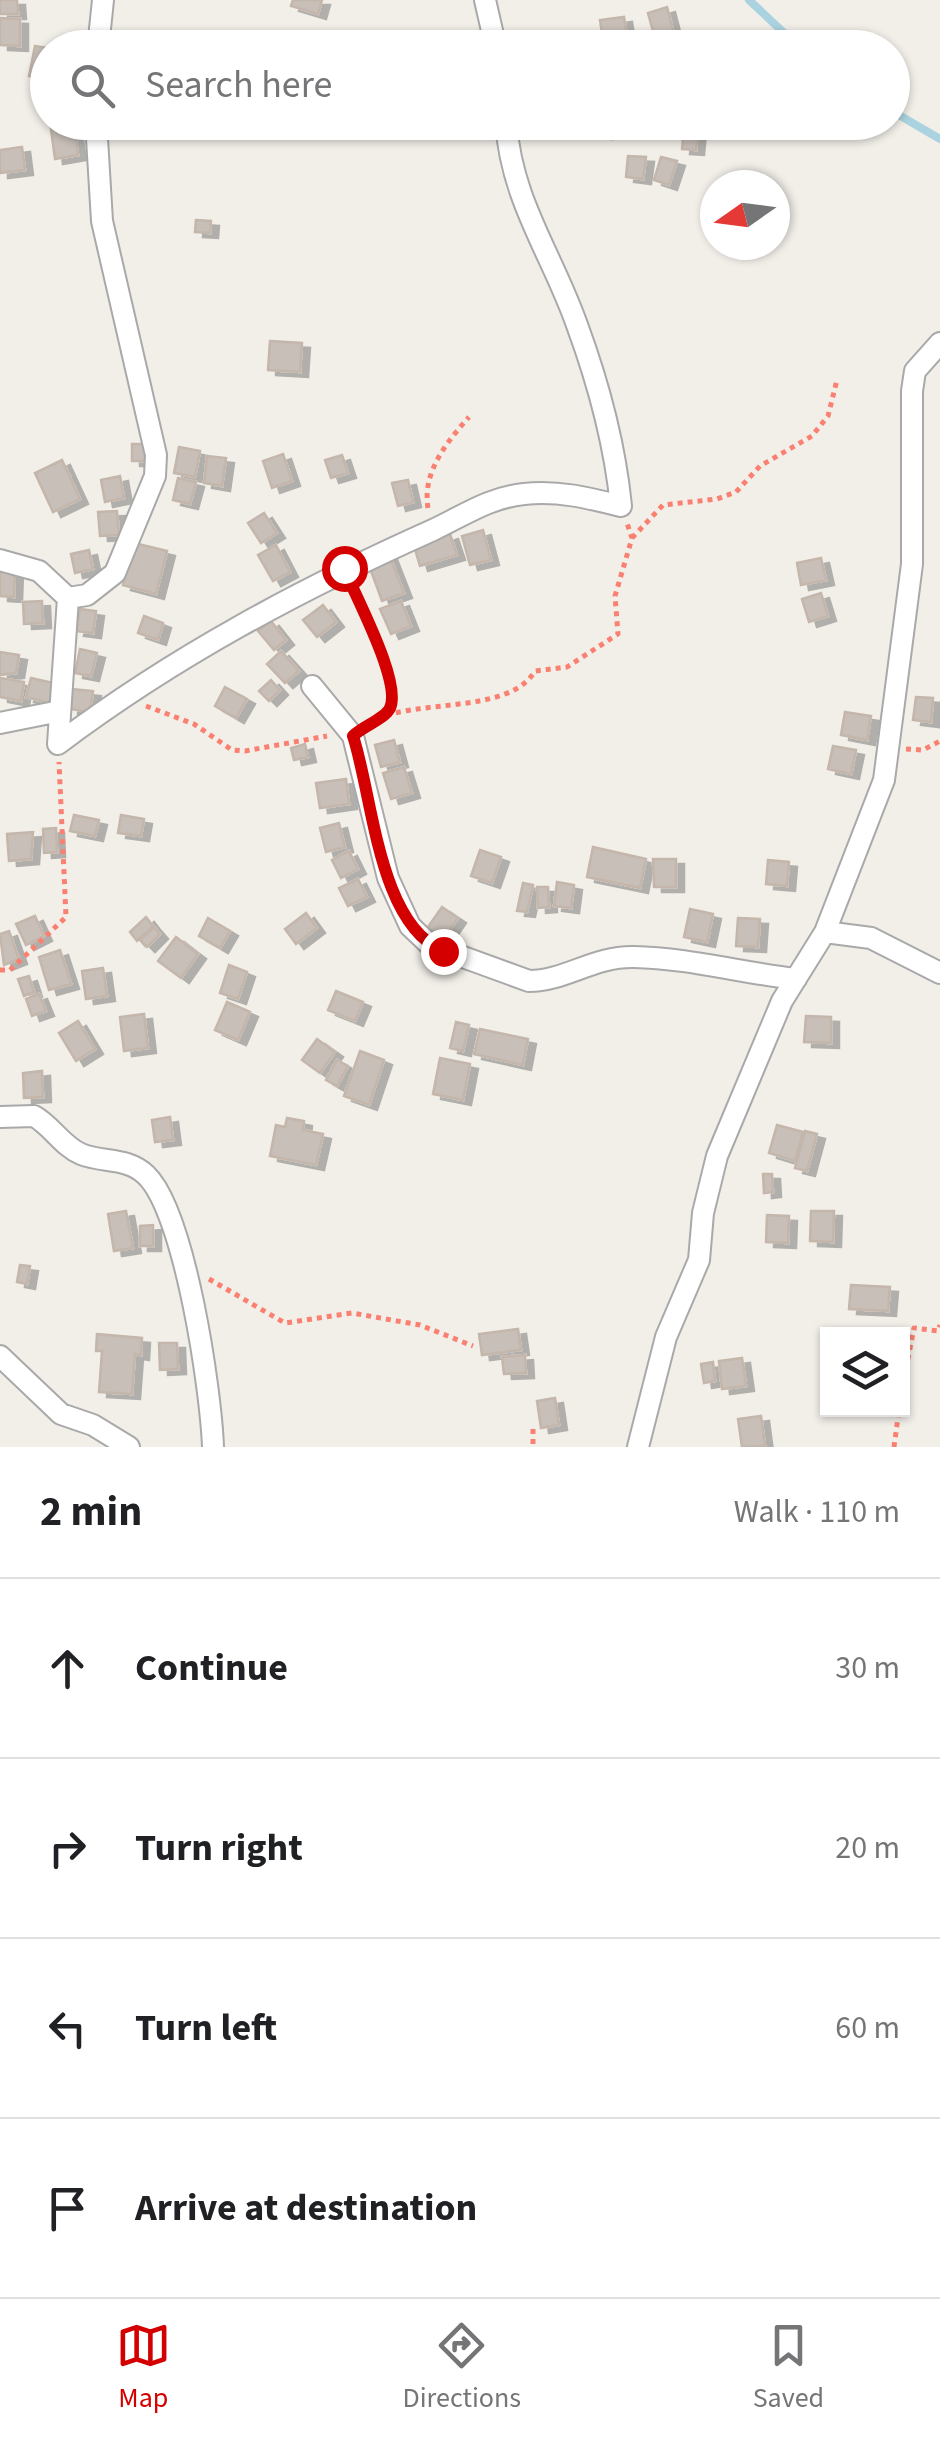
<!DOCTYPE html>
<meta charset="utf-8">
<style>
:root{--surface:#fff;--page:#f2f2f2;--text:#202124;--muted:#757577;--line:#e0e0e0;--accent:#d40000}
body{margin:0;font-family:"Source Sans 3",sans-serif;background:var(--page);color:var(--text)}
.controls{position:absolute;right:30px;bottom:30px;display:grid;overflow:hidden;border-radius:0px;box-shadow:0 2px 8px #0004}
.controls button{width:90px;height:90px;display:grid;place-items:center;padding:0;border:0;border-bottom:2px solid var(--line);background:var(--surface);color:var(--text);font:50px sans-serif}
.compass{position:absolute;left:700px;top:170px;width:90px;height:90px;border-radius:50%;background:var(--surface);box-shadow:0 2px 8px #0004;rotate:256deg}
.stop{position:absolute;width:30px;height:30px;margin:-22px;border:8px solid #d40000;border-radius:50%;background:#fff}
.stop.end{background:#d40000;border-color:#fff;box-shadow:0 2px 10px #0008}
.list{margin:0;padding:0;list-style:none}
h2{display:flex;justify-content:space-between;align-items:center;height:130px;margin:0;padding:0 40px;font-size:42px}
h2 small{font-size:32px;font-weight:400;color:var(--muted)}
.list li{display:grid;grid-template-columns:65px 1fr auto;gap:30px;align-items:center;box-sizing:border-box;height:180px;padding:0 40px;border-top:2px solid var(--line)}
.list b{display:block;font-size:38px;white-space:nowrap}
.list em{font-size:32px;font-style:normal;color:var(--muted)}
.icon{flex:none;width:55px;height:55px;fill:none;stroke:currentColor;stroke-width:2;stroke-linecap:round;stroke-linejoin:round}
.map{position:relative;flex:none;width:940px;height:1447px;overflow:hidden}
.search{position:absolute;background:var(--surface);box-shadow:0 2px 8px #0004;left:30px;right:30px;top:30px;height:110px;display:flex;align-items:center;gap:25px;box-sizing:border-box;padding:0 35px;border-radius:55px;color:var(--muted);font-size:38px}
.sheet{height:850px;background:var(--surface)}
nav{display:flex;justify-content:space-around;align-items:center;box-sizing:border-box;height:140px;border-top:2px solid var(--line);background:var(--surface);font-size:28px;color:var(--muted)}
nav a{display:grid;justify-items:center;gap:5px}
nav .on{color:var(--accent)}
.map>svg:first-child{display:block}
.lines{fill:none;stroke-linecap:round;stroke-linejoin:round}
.stream{stroke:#aad3df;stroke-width:8}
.building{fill:#c7bfb8;stroke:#c4b6ab;stroke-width:2.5;filter:url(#shadow)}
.street-casing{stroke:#a9a9a9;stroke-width:24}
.path{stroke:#fa8072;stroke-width:5;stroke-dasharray:5 5;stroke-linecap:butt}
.street{stroke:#fff;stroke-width:20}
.route{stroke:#d40000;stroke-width:12}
</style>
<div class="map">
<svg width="940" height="1447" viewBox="0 0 940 1447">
<defs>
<filter id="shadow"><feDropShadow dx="8" dy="5" stdDeviation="0" flood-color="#0004"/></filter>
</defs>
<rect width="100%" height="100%" fill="#f2efe9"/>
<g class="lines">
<path class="stream" d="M 749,0 L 800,48
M 892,111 L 940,139"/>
</g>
<path class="building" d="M 0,0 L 17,0 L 18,14 L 0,14 Z
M 293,0 L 322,0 L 318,14 L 291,6 Z
M 667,7 L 673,30 L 654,35 L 648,13 Z
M 624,17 L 628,43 L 604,47 L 600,20 Z
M 0,18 L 20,19 L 20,46 L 0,45 Z
M 287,34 L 307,41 L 305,48 L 282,48 Z
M 69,38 L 89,39 L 89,48 L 68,48 Z
M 35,46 L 48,48 L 48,80 L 29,76 Z
M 50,122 L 73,122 L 78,155 L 55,159 Z
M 684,127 L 698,128 L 696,150 L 682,149 Z
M 22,147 L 25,170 L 0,173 L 0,150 Z
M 628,156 L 646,157 L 643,179 L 626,177 Z
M 661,157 L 677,161 L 669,185 L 654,180 Z
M 196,220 L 211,221 L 210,233 L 195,232 Z
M 270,341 L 302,343 L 300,372 L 268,370 Z
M 132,444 L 151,444 L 150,461 L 132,461 Z
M 179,447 L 200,451 L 195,477 L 174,473 Z
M 283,454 L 292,481 L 272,488 L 263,461 Z
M 342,455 L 348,473 L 331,478 L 325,460 Z
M 207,456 L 226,458 L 222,486 L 204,483 Z
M 62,460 L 80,499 L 53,512 L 35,473 Z
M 120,476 L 124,498 L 105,502 L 101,480 Z
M 178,478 L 196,482 L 190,504 L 173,500 Z
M 408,480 L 413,502 L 398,506 L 392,483 Z
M 117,511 L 119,535 L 100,536 L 98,512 Z
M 264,513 L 277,533 L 261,543 L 248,523 Z
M 483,530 L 491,560 L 470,565 L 462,536 Z
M 450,534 L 457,555 L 420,566 L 414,546 Z
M 134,543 L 167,551 L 156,594 L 123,585 Z
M 276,545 L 290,572 L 273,581 L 258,555 Z
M 89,550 L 93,569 L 75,573 L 71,554 Z
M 388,552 L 404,593 L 382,601 L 367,560 Z
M 821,558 L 826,580 L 801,585 L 797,563 Z
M 0,568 L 15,569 L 14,597 L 0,596 Z
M 821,593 L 828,616 L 809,622 L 802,599 Z
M 42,601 L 43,623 L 24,624 L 23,602 Z
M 401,601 L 411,626 L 391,634 L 380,609 Z
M 323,605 L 336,622 L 317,637 L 303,620 Z
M 80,609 L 96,611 L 93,633 L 76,631 Z
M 144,616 L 163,623 L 158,640 L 138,633 Z
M 271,621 L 286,640 L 274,650 L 258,631 Z
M 80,649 L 97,653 L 91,676 L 75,673 Z
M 281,651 L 299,671 L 285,683 L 267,664 Z
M 0,652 L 19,655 L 16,673 L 0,675 Z
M 0,678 L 24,682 L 21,701 L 0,697 Z
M 31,678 L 53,683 L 49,703 L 26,697 Z
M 271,680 L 280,690 L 269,701 L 259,691 Z
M 225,687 L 247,699 L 236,718 L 215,706 Z
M 72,689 L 93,691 L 90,712 L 70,709 Z
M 916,697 L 933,698 L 931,722 L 913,720 Z
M 845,712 L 871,716 L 867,740 L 841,735 Z
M 394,740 L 400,762 L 381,767 L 375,745 Z
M 305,744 L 308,757 L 294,760 L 291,748 Z
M 833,746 L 856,750 L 851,774 L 828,769 Z
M 404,767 L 412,793 L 391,799 L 383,773 Z
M 346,779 L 349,804 L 320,808 L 316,783 Z
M 74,815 L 99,820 L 95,836 L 70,831 Z
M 121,815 L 144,819 L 141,836 L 118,833 Z
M 339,823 L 345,847 L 326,852 L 320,828 Z
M 56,828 L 57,852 L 44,853 L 43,829 Z
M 33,832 L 31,859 L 9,861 L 7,834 Z
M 593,847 L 646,859 L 640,888 L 587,877 Z
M 480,850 L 501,857 L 492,883 L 471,876 Z
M 349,851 L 358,869 L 341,878 L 332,860 Z
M 653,859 L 676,859 L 676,887 L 654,887 Z
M 768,860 L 789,862 L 787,886 L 766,884 Z
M 358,879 L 367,897 L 348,906 L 339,888 Z
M 557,882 L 574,885 L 571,908 L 554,906 Z
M 523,883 L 533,885 L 527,912 L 517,911 Z
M 537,887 L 548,887 L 549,907 L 538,908 Z
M 442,907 L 458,918 L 444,938 L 428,927 Z
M 690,909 L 713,914 L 707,942 L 684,937 Z
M 306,913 L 317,928 L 296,944 L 285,929 Z
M 35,916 L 44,936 L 26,945 L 16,924 Z
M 146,917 L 153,926 L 137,941 L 130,932 Z
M 208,918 L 230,931 L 220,948 L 199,936 Z
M 738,918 L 760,919 L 758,947 L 736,946 Z
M 154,927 L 160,934 L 147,947 L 140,940 Z
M 9,931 L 19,959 L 4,965 L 0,934 Z
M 176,937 L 198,954 L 181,978 L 158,961 Z
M 60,950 L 71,984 L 49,990 L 39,957 Z
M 229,965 L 247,972 L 238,999 L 220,993 Z
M 103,968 L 107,996 L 86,999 L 82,971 Z
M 29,976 L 34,992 L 24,996 L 18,979 Z
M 336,991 L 363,1002 L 355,1021 L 328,1010 Z
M 39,994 L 46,1011 L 32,1016 L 26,999 Z
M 227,1002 L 250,1012 L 238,1040 L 215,1030 Z
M 144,1014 L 148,1048 L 124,1051 L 120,1017 Z
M 806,1016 L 831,1017 L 831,1043 L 804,1042 Z
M 78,1021 L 95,1049 L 76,1061 L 59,1033 Z
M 456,1022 L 469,1025 L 463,1051 L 450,1048 Z
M 480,1029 L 528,1039 L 523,1065 L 474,1054 Z
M 317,1039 L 335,1052 L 320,1073 L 302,1060 Z
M 360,1051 L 384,1060 L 369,1105 L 344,1096 Z
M 440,1058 L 470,1064 L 463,1100 L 433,1094 Z
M 337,1060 L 348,1066 L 337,1086 L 326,1080 Z
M 42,1071 L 43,1097 L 24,1098 L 23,1073 Z
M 170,1117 L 173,1140 L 155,1142 L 152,1120 Z
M 287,1118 L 304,1121 L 303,1130 L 323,1134 L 316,1165 L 270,1156 L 276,1125 L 285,1127 Z
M 777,1125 L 803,1132 L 795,1161 L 769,1153 Z
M 805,1131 L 817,1134 L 807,1171 L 795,1168 Z
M 763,1174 L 772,1174 L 773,1192 L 764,1193 Z
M 126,1211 L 133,1248 L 114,1251 L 108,1214 Z
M 811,1211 L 834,1211 L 833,1242 L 810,1241 Z
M 767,1215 L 789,1216 L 788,1243 L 766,1242 Z
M 153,1225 L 153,1246 L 140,1246 L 140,1226 Z
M 20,1265 L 30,1266 L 27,1284 L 17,1282 Z
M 851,1285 L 890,1287 L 888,1311 L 849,1309 Z
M 518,1329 L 521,1350 L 482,1355 L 479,1334 Z
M 97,1334 L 142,1338 L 141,1355 L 135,1354 L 132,1394 L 99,1392 L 102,1351 L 96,1351 Z
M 159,1343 L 177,1343 L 178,1369 L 160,1370 Z
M 525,1355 L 526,1373 L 504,1374 L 502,1357 Z
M 742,1358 L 746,1386 L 722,1389 L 719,1361 Z
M 713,1362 L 715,1381 L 704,1383 L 701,1364 Z
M 555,1398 L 559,1425 L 541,1428 L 537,1401 Z
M 761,1416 L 765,1446 L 742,1447 L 738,1419 Z"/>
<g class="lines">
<g class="street-casing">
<path id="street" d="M 485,0 L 496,48
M 98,48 L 103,0
M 96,125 L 328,128 L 411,122
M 0,560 L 39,571 L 68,598
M 68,598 L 87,595 L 115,573 L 155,476 L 156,455 L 102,221 L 96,122
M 312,686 L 353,736 L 388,878 L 410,926 L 430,945 L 529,981 C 565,981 594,956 634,957 C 687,958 743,973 796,979
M 0,723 L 60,711
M 58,744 C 175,656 301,589 433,530 C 465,515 488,498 524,494 C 557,490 589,498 621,506 C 615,446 598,382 577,325 C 552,254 511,200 506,122
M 58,744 L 68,598
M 825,932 L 871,938 L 940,973
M 0,1117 L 34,1116 C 52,1126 62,1146 81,1154 C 103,1163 127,1157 146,1175 C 185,1212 211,1391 213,1447
M 0,1356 L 61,1414 L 93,1425 L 129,1447
M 638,1447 L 666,1337 L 699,1260 L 703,1213 L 717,1156 L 782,1001 L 825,932 L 884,780 L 912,564 L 912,391 L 915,371 L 940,343"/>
</g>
<path class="path" d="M 529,127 L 614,138
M 428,508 C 422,472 447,442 469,417
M 632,538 L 663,505 L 717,499 L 736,492 L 760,466 L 812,436 L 828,416 L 837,380
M 353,590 C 368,626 401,675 388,714
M 146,706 L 194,724 L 232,750 L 245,751 L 327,736
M 368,723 C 413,697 508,716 535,671 L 567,667 L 618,634 L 615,596 L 632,538 L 627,523
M 906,749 L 923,750 L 940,741
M 0,970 L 10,970 L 66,917 L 59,762
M 209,1279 L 285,1323 L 352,1313 L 420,1325 L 473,1346
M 902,1389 L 914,1328 L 938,1331 L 940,1325
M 533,1429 L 533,1447
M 894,1447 L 899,1410"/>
<use href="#street" class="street"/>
</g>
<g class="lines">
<path class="route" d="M 344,568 C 355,596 402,682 390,708 C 385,719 363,726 353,736 C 373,797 378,923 443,951"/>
</g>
</svg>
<div class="controls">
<button><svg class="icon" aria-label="layers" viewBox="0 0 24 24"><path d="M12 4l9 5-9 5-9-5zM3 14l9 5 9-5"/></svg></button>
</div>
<svg class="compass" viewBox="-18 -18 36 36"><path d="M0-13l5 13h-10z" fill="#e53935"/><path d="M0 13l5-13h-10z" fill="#757577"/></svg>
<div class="stop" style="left:344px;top:568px"></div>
<div class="stop end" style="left:443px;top:951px"></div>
<div class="search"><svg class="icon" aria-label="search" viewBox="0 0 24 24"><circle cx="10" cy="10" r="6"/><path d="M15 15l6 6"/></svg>Search here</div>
</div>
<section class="sheet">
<h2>2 min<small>Walk · 110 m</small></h2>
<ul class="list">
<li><svg class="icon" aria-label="ahead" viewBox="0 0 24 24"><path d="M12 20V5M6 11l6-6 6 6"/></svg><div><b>Continue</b></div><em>30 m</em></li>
<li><svg class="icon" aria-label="right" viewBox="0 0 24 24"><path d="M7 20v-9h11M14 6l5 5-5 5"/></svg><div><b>Turn right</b></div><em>20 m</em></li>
<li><svg class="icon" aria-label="left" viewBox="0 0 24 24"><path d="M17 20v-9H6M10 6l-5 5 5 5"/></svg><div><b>Turn left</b></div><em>60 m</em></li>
<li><svg class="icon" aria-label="arrive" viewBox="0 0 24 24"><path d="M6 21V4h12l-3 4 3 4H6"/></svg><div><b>Arrive at destination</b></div></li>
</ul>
</section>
<nav>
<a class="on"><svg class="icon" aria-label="map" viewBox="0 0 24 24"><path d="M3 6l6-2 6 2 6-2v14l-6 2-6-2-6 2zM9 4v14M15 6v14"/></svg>Map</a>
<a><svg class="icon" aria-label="directions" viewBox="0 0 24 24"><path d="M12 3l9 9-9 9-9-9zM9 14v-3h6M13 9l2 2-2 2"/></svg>Directions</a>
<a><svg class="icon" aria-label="saved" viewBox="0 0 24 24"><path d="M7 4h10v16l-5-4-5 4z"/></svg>Saved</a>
</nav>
